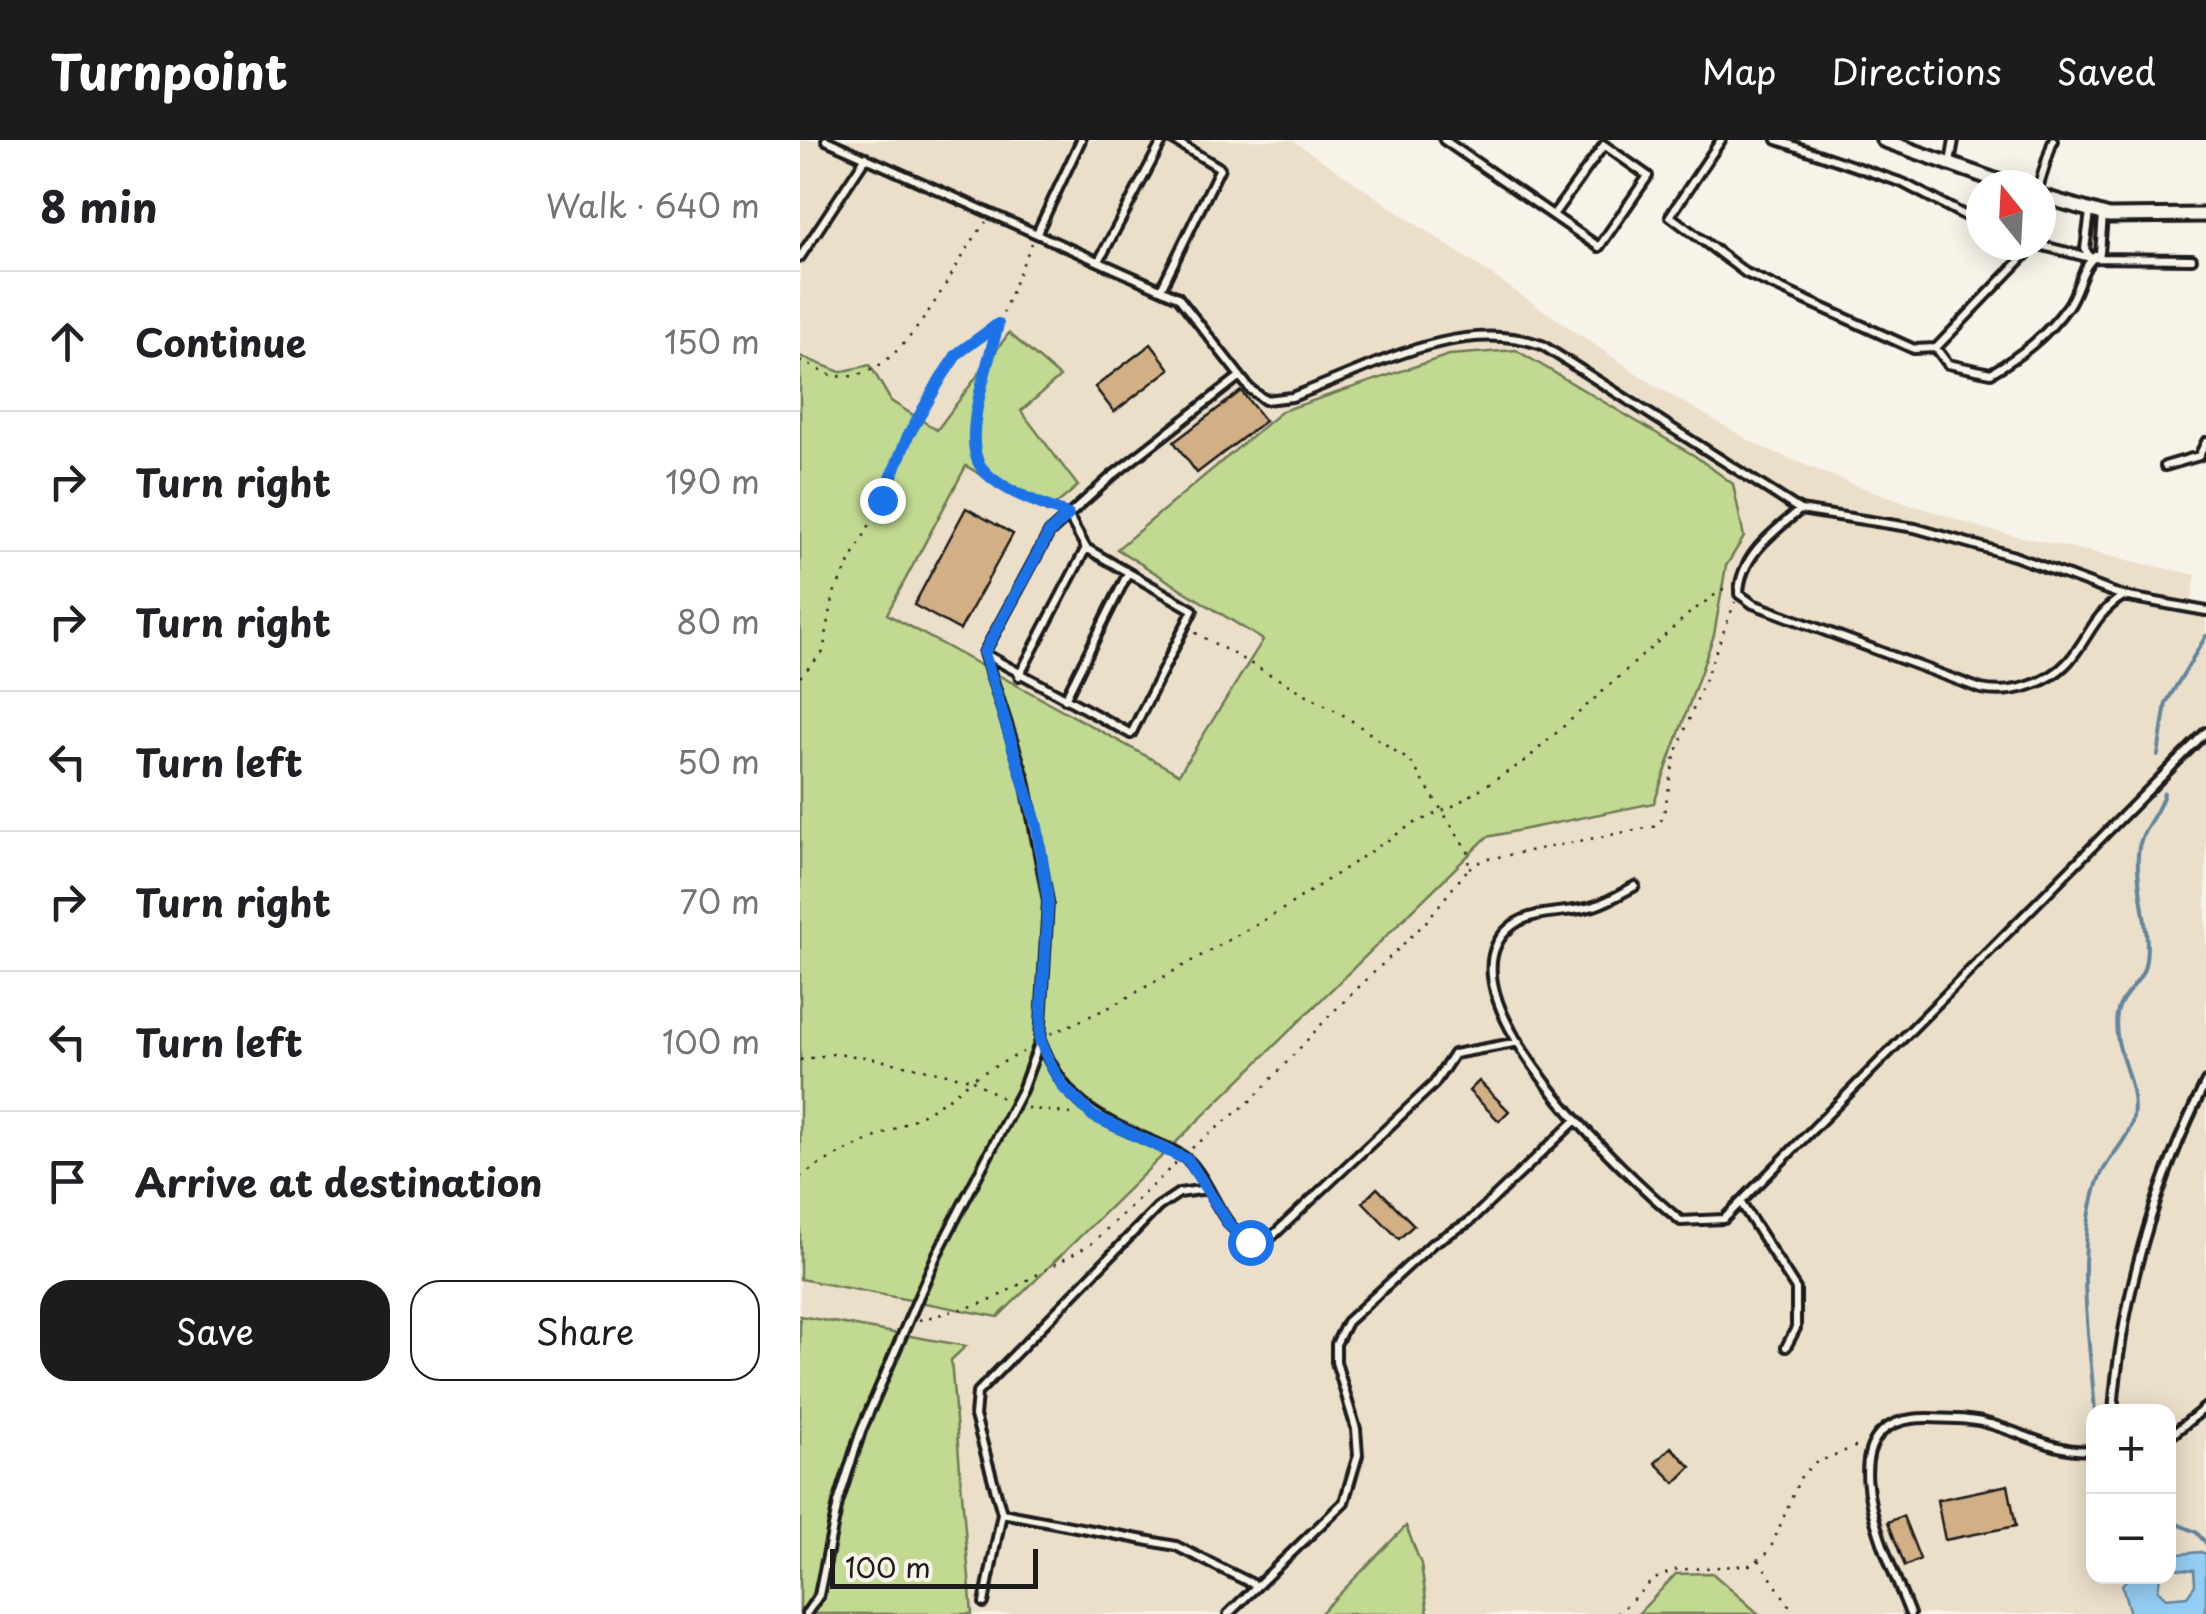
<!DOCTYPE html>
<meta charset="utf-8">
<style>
:root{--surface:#fff;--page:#f2f2f2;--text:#202124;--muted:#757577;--line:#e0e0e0;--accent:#1c1c1c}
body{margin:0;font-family:"Playpen Sans",sans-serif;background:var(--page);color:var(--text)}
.controls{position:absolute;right:30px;bottom:30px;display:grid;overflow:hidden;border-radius:20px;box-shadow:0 5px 25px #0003}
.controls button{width:90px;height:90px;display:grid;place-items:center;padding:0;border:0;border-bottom:2px solid var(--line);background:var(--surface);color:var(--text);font:50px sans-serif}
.compass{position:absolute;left:1166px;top:30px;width:90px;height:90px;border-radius:50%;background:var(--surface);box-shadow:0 5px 25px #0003;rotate:342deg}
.scale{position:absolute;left:30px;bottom:25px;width:208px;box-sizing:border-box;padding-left:10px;border:5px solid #1c1c1c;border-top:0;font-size:28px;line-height:35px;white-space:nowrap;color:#1c1c1c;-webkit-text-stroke:8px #f7f3e8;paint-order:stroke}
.stop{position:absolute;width:30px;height:30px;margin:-22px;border:8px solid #1a73e8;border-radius:50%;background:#fff}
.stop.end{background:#1a73e8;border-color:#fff;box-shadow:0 2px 10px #0008}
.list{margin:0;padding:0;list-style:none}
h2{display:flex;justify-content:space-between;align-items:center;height:130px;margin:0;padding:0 40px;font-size:42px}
h2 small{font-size:32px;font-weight:400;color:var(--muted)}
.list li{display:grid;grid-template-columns:65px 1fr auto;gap:30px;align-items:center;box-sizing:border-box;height:140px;padding:0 40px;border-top:2px solid var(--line)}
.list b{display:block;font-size:38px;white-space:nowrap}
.list em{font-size:32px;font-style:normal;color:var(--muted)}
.actions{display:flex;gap:20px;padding:30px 40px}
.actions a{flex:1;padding:22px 0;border:2px solid var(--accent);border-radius:30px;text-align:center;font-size:35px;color:var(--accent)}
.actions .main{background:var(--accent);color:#fff}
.icon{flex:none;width:55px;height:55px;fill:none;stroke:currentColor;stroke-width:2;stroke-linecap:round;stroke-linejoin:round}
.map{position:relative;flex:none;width:1406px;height:1474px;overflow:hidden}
header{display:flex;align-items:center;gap:60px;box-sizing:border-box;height:140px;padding:0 50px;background:var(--accent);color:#fff}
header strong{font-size:48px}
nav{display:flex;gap:55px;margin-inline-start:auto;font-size:35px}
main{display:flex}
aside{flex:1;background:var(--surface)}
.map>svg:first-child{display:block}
.built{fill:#ecdfca;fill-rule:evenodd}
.green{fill:#c1d990;stroke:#6e7a56;stroke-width:2.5}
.water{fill:#93cdf3;stroke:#63869d;stroke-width:2.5}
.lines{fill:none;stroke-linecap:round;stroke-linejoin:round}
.stream{stroke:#63869d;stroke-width:4}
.building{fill:#d3af85;stroke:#1c1c1c;stroke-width:2.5}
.service-casing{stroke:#1c1c1c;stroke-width:14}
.minor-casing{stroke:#1c1c1c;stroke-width:19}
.path{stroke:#1c1c1c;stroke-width:2.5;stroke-dasharray:2.5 8;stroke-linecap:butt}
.service{stroke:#f7f3e8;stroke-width:6}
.minor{stroke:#f7f3e8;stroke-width:11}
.route{stroke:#1a73e8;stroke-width:12}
</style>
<header>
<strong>Turnpoint</strong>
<nav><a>Map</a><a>Directions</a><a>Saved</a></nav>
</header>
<main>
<aside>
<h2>8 min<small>Walk · 640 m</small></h2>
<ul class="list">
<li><svg class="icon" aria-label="ahead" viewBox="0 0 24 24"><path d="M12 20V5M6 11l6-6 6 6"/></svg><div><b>Continue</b></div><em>150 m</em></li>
<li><svg class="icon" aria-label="right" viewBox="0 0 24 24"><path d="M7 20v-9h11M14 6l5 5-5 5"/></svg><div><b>Turn right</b></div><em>190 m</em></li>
<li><svg class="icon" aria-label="right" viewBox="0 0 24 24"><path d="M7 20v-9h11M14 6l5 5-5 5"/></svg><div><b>Turn right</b></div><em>80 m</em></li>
<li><svg class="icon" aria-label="left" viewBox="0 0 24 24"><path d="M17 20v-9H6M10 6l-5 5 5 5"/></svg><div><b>Turn left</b></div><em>50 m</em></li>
<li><svg class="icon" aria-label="right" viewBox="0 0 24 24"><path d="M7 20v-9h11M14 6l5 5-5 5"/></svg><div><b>Turn right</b></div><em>70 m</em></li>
<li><svg class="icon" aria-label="left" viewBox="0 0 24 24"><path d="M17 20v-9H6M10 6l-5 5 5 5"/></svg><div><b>Turn left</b></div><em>100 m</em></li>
<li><svg class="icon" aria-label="arrive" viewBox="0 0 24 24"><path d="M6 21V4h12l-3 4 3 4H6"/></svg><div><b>Arrive at destination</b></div></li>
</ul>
<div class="actions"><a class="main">Save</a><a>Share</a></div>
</aside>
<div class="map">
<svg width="1406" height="1474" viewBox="0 0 1406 1474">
<rect width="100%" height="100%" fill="#f7f3e8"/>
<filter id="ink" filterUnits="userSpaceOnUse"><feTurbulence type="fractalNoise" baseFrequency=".01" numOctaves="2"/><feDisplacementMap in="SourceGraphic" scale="20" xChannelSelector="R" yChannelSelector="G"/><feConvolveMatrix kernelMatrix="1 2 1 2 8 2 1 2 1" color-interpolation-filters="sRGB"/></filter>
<g filter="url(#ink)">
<path class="built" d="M 0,0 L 492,0 L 854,245 L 959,306 L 1052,344 L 1185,389 L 1396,435 L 1391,462 L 1406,466 L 1406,1474 L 0,1474 ZM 1294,1272 L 1368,1272 L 1368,1436 L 1294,1436 Z"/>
<path class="green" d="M 209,193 L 260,237 L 221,271 L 278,346 L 247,372 L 166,326 L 87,474 L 379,634 L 463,500 L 317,409 L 482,271 L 649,215 L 716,210 L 895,316 L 933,344 L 944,397 L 926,426 L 914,495 L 854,663 L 687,697 L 198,1177 L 0,1139 L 0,216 L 40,232 L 70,225 L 91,261 L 137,290 Z
M 0,1176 L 166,1206 L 151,1220 L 172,1474 L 0,1474 Z
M 606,1386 L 621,1424 L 628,1474 L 520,1474 Z
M 912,1433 L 959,1474 L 838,1474 L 876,1434 Z"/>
<path class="water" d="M 1401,1412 L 1406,1414 L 1406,1474 L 1330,1474 L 1322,1445 L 1329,1437 L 1360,1437 L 1358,1450 L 1366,1458 L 1387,1456 L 1395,1445 L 1394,1430 L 1369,1428 L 1369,1415 Z"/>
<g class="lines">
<path class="stream" d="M 1358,615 L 1366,563 L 1406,496
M 1295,1272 C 1290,1198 1274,1117 1297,1044 C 1304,1020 1328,1003 1333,978 C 1339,941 1311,910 1317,874 C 1320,855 1339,845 1344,829 C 1354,795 1335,751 1338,715 C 1339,689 1359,676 1364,653
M 1368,1380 L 1396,1392 L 1406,1403"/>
</g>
<path class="building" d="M 351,204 L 370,229 L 314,272 L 295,247 Z
M 441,251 L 465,281 L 397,333 L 374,302 Z
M 166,368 L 213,394 L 160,490 L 114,465 Z
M 679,941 L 709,971 L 699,981 L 669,951 Z
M 577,1048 L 614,1085 L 599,1099 L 563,1062 Z
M 871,1307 L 891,1327 L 875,1343 L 855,1323 Z
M 1208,1345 L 1216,1386 L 1145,1400 L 1137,1360 Z
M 1103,1376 L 1120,1419 L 1105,1426 L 1088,1382 Z"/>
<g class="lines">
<g class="service-casing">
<path id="service" d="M 26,0 L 378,157 L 450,249 L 465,260 L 492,257 C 571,228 658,176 742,205 L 1000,370 L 1115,388 L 1214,416 L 1323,456 L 1406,471
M 644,0 L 799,107 L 848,36 L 804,5 L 753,75
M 921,0 L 870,76 L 946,133 L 1114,209 L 1136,208
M 977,0 L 1103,43 L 1181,84
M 1150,23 L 1154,0
M 1239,45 L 1253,0
M 1290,72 L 1285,109 L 1290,117
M 237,93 L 281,0
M 1235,105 L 1136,208 L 1148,224 L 1191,233 C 1222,215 1246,196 1268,166 C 1280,149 1281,123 1300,113 L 1303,75
M 1239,105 L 1291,118 L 1392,119
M 0,117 L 66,17
M 299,121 L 363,0
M 361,149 L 420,28 L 373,0
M 1365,326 L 1399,316 L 1406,302
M 1000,370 C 973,392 940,416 939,454 L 953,464 L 1181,549 C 1209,555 1247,545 1268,522 C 1290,497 1292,476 1323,456
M 185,514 L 331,594 L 393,470 L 286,408 L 268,375
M 219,536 L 286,408
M 265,559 L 328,433
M 835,746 C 822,753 808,762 794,766 C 769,774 735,769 713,785 C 626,850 829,1039 881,1081 L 924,1079 L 1406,592
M 240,901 C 266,961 291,975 349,1000 C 362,1006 380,1012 390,1022 C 416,1049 421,1099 464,1104 L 634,944 L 654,914 L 719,902
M 941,1063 L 996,1149 L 996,1188 L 986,1207
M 1313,1272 C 1321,1159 1355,1043 1406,942
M 1368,1298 L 1406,1267
M 202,1373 L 376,1406 L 457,1446
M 184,1463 L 202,1373 L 175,1276 L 177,1253 L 358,1067 L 379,1053 L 407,1049
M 6,1474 L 19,1455 L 38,1363 L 61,1291 L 137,1114 L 222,950 L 240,901 L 248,761 L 225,640 L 184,513 L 249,393 L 312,336 L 440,236
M 428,1474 L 544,1362 L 558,1315 L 556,1289 L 536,1222 L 536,1204 L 547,1182 L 633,1103 L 669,1082 L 776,980
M 1110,1474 C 1088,1416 1016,1276 1129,1278 C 1150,1279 1170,1278 1190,1284 C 1223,1293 1258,1314 1294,1310"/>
</g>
<g class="minor-casing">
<path id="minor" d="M 1083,0 L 1209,45
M 1241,56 L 1309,76 L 1406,75"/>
</g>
<path class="path" d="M 232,103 C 213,146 147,297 187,332 L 260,371
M 0,221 C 11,225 24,234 36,236 C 105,246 150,125 186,82
M 0,537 L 23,512 L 34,453 L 82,361 L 108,296 L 157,214 L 198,184
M 669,728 L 683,720 L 856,686 L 863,678 L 875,616 L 935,462
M 251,894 L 314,865 L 480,771 L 611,685 L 653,666 L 725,621 L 891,472 L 929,445
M 0,920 L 33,914 L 65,917 L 171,939 L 223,912
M 227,968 L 278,975
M 392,1008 L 454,958 L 530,875 L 625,783 L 668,729 L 669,713 L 611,622 L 545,576 L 392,491
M 0,1037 C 55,999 122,987 171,939 L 205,960
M 119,1180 L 188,1162 L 290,1105 L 376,1023
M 959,1420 L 995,1474
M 817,1474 L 853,1440 L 874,1430 L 950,1425 L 969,1412 L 1000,1338 L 1013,1324 L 1062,1304"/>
<use href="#service" class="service"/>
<use href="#minor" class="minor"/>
</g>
</g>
<g class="lines" filter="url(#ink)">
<path class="route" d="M 82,360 L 108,296 L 141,238 L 157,214 L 198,184 C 191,217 160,298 181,327 C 198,351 242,363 268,375 L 249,393 L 184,513 L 237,686 L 248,761 L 240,900 L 252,928 L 264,948 L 293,976 L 388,1020 L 430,1086 L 450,1102"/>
</g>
</svg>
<div class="controls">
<button>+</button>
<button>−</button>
</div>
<svg class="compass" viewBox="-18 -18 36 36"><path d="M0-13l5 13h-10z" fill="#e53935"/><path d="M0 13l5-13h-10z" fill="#757577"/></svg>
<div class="scale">100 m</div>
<div class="stop" style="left:450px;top:1102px"></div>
<div class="stop end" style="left:82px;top:360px"></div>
</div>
</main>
